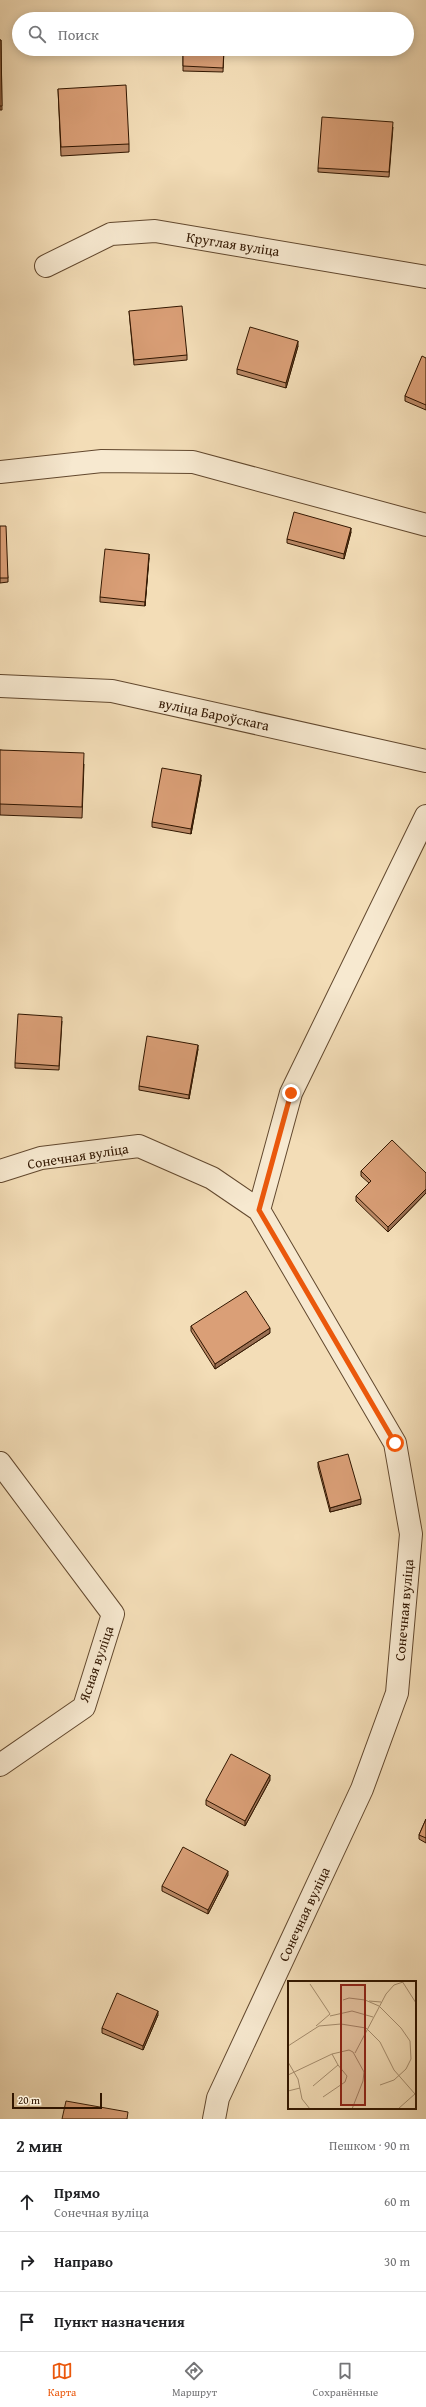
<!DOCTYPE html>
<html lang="ru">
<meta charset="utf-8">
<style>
:root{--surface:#fff;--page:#f6f6f6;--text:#202124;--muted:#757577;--line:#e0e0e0;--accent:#ea580c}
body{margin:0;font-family:"Gentium Book Plus",serif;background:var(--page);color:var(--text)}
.scale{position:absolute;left:12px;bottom:10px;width:90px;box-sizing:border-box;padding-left:4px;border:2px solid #311600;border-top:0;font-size:11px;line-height:14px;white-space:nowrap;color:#311600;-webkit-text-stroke:3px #f7e9d0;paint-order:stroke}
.stop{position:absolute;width:12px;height:12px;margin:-9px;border:3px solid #ea580c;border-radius:50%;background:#fff}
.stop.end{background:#ea580c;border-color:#fff;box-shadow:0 1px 4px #0008}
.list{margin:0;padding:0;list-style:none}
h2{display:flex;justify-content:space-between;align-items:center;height:52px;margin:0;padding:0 16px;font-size:17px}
h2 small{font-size:13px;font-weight:400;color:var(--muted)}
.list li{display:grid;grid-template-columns:26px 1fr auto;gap:12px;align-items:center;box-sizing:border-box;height:60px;padding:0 16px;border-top:1px solid var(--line)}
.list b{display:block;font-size:15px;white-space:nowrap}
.list p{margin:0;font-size:13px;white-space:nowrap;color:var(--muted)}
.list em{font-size:13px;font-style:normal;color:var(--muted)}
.icon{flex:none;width:22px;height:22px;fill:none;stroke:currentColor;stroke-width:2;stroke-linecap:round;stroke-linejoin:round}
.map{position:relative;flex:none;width:426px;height:2119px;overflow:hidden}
.search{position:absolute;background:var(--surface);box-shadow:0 2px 10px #0003;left:12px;right:12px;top:12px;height:44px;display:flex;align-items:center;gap:10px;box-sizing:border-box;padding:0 14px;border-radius:22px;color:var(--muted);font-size:15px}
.sheet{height:232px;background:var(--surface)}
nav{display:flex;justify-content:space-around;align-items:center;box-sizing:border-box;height:56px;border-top:1px solid var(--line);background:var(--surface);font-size:11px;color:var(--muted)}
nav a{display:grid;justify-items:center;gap:2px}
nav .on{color:var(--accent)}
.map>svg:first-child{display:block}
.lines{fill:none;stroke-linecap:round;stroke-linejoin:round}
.minor-casing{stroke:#62482e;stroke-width:24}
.minor{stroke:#f7e9d0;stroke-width:22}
.wall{fill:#bb8966;stroke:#311600}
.shaded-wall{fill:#996f53;stroke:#311600}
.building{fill:#da9f77;stroke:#311600}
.route{stroke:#ea580c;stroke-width:5}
.labels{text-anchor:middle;stroke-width:3;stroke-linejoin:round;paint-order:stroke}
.street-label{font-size:14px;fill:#311600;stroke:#f7e9d0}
.inset-road{fill:none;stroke:#a58d6e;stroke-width:1}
.view{fill:#8f2418;fill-opacity:0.15;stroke:#8f2418;stroke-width:2}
.inset-edge{fill:none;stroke:#311600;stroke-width:2}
</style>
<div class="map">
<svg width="426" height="2119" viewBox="0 0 426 2119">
<rect width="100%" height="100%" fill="#f3ddb7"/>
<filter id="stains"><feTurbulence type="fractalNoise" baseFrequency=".005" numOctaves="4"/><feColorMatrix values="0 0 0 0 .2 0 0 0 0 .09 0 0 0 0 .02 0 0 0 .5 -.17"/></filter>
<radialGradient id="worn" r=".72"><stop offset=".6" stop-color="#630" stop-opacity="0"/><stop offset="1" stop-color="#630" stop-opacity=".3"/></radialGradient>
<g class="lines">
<g class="minor-casing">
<path id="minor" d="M 46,266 L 111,234 L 155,231 L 426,277
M 0,472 L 102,461 L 193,462 L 426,525
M 0,686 L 112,691 L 426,761
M 0,1171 L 41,1158 L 139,1146 L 212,1178 L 259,1210 L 395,1443 L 411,1534 L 397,1693 L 362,1789 L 218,2098 L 214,2119
M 259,1210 L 291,1093 L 426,816
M 0,1463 L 113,1614 L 84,1707 L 0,1765"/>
</g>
<use href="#minor" class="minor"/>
</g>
<path class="wall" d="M 0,40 L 1,40 L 2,110 L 0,110 Z
M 183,49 L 224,49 L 223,72 L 183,71 Z
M 58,89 L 129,144 L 129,152 L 61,156 Z
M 393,127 L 389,177 L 318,172 L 318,168 Z
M 129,311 L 187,355 L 187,360 L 134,365 Z
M 298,346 L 286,388 L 237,374 L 237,369 Z
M 426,358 L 426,410 L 405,401 L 405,396 Z
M 0,526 L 8,578 L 8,582 L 0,583 Z
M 351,532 L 344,559 L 287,543 L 287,539 Z
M 149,558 L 145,606 L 100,602 L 100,597 Z
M 0,750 L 84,764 L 82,818 L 0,815 Z
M 201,780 L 191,834 L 152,827 L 152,822 Z
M 62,1021 L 59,1070 L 15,1068 L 15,1063 Z
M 198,1049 L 189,1099 L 139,1090 L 139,1086 Z
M 361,1171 L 426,1173 L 426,1193 L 388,1232 L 356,1201 L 356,1196 L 369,1183 L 361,1176 Z
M 191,1326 L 270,1333 L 215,1369 L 191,1331 Z
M 318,1462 L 361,1504 L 330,1512 L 318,1467 Z
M 270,1780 L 245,1826 L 206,1805 L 206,1800 Z
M 426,1819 L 426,1843 L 419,1839 L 419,1835 Z
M 228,1875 L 208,1914 L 162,1891 L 162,1886 Z
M 158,2015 L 143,2050 L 102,2033 L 102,2028 Z"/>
<path class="shaded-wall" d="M 298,341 L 298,346 L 286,388 L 286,383 Z
M 351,528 L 351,532 L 344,559 L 344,554 Z
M 149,554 L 149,558 L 145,606 L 145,602 Z
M 201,775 L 201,780 L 191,834 L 191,829 Z
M 198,1045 L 198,1049 L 189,1099 L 189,1095 Z
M 426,1189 L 426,1193 L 388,1232 L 388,1227 Z
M 270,1328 L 270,1333 L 215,1369 L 215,1364 Z
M 361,1499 L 361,1504 L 330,1512 L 330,1508 Z
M 270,1775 L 270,1780 L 245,1826 L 245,1821 Z
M 228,1871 L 228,1875 L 208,1914 L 208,1910 Z
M 158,2011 L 158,2015 L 143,2050 L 143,2046 Z"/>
<path class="building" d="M 185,16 L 225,18 L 225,19 L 185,19 Z
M 0,40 L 1,40 L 2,106 L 0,106 Z
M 183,49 L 224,49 L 223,68 L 183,66 Z
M 126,85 L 129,144 L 61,147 L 58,89 Z
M 322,117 L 393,122 L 389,172 L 318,168 Z
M 182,306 L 187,355 L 134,360 L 129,311 Z
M 250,327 L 298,341 L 286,383 L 237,369 Z
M 422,356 L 426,358 L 426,405 L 405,396 Z
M 294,512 L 351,528 L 344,554 L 287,539 Z
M 0,526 L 6,526 L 8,578 L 0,578 Z
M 105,549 L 149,554 L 145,602 L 100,597 Z
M 0,750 L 84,753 L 82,807 L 0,804 Z
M 162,768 L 201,775 L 191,829 L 152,822 Z
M 18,1014 L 62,1017 L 59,1066 L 15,1063 Z
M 147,1036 L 198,1045 L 189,1095 L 139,1086 Z
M 392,1140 L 426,1173 L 426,1189 L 388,1227 L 356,1196 L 371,1181 L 361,1171 Z
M 246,1291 L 270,1328 L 215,1364 L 191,1326 Z
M 348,1454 L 361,1499 L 330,1508 L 318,1462 Z
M 231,1754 L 270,1775 L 245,1821 L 206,1800 Z
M 426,1819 L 426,1838 L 419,1835 Z
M 183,1847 L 228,1871 L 208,1910 L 162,1886 Z
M 117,1993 L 158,2011 L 143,2046 L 102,2028 Z
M 66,2101 L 128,2112 L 127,2119 L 62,2119 Z"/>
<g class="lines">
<path class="route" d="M 291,1093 L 259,1210 L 395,1443"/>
</g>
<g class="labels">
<g class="street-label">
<text transform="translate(233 244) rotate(9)" y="5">Круглая вуліца</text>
<text transform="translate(214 714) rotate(12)" y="5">вуліца Бароўскага</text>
<text transform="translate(78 1156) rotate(-9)" y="5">Сонечная вуліца</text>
<text transform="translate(404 1610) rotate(-85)" y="5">Сонечная вуліца</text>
<text transform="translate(96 1664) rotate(-71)" y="5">Ясная вуліца</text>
<text transform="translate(304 1914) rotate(-65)" y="5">Сонечная вуліца</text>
</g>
</g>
<g transform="translate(288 1981)">
<rect width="128" height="128" fill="#f3ddb7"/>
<path class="inset-road" d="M 114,0 L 128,22M 22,3 L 42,33 L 28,45M 55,19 L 61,17 L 77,19 L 91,25 L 113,47 L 122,60 L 123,78 L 118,88 L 106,99 L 92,104M 81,20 L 93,21M 42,35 L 64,30 L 85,36M 0,65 L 31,45 L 53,43 L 78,47 L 92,61 L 106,89 L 127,113M 67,72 L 98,13 L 106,4 L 115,1M 44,73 L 50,84M 0,81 L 10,98 L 14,118 L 22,128M 0,94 L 44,73 L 61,69 L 65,71 L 76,91 L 75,100 L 64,128M 25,105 L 50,84 L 59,95 L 57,101 L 35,116M 0,110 L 12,107M 110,128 L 128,112"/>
<path class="view" d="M 53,4 L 77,4 L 77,124 L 53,124 Z"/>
<rect width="128" height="128" class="inset-edge"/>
</g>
<rect width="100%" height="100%" filter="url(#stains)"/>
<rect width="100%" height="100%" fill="url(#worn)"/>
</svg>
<div class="scale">20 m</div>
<div class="stop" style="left:395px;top:1443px"></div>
<div class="stop end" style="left:291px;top:1093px"></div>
<div class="search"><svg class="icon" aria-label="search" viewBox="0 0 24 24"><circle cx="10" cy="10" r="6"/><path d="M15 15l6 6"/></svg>Поиск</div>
</div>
<section class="sheet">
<h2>2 мин<small>Пешком · 90 m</small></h2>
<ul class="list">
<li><svg class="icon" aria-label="ahead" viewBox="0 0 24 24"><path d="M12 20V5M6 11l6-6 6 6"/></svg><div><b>Прямо</b><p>Сонечная вуліца</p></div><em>60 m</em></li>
<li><svg class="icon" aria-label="right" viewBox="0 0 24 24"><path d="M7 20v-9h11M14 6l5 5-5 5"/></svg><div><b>Направо</b></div><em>30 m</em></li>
<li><svg class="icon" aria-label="arrive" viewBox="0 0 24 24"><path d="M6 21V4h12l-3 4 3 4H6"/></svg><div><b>Пункт назначения</b></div></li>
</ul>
</section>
<nav>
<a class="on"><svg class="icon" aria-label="map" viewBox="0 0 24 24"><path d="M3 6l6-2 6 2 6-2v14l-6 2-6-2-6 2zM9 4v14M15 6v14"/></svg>Карта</a>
<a><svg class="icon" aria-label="directions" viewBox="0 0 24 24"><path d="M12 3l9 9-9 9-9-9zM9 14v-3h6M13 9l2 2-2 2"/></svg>Маршрут</a>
<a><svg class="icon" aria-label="saved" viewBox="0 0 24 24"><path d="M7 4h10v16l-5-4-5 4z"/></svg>Сохранённые</a>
</nav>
